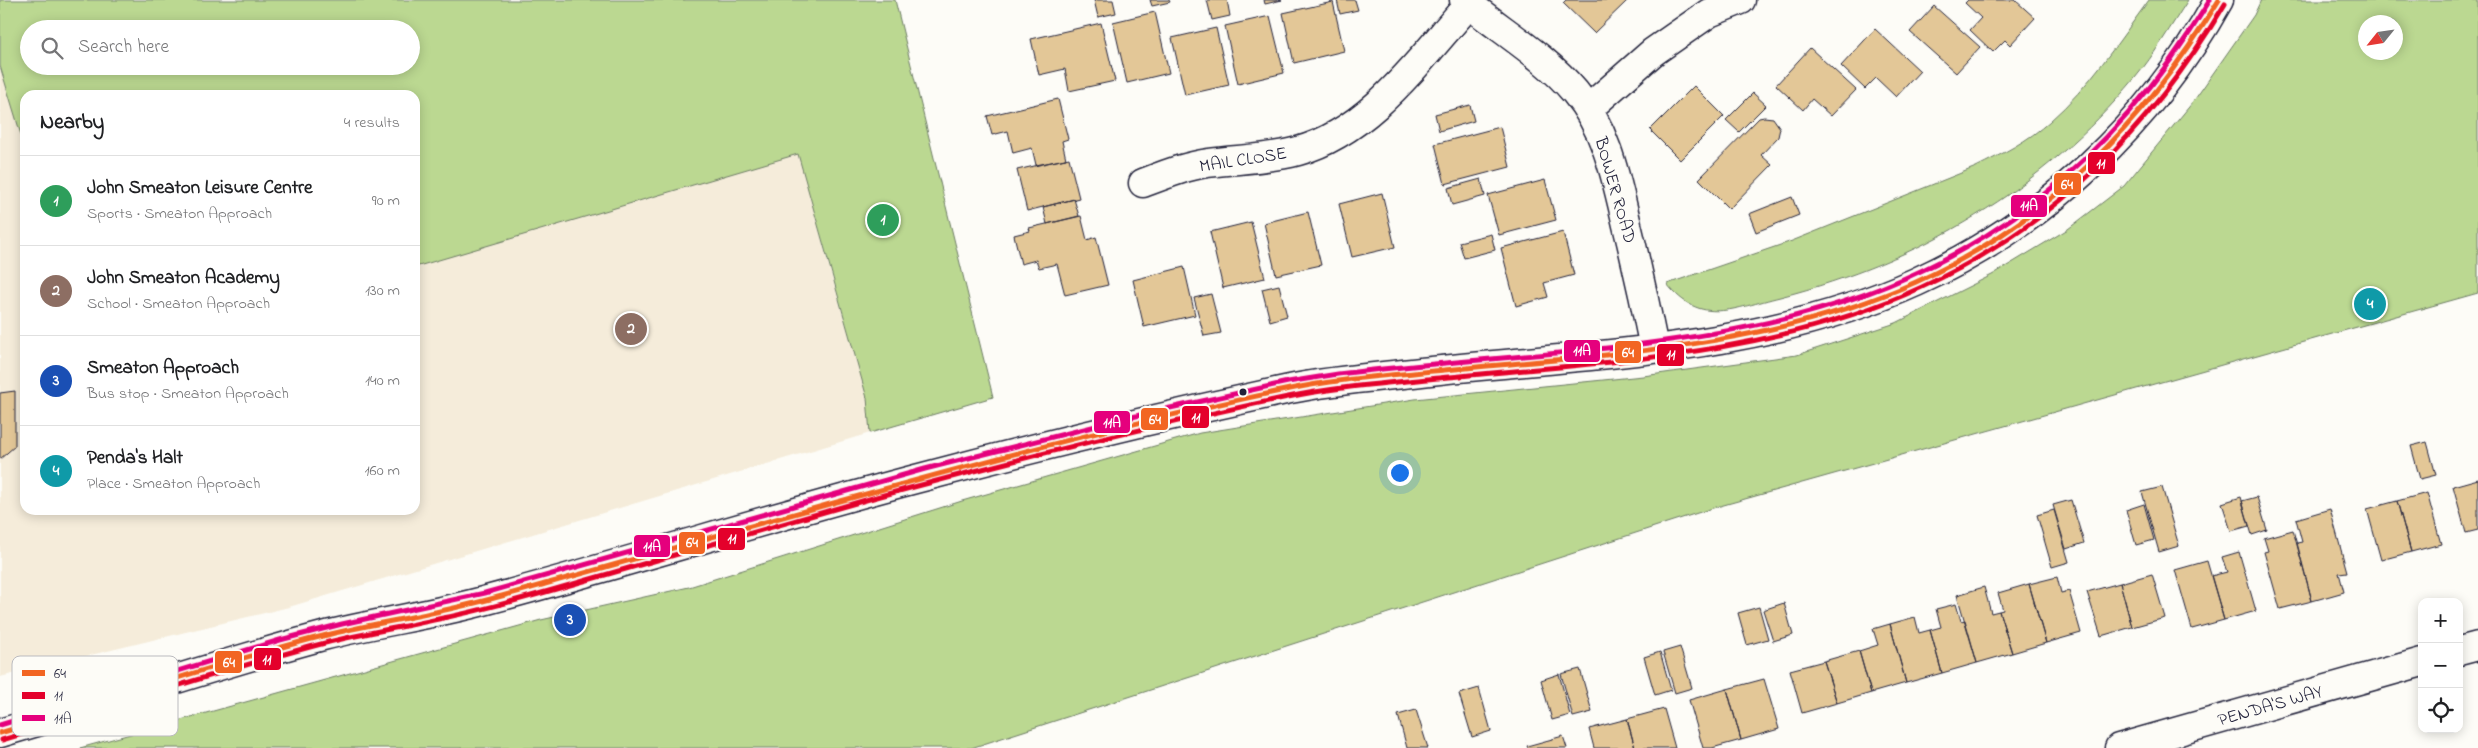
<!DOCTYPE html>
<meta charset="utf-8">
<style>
:root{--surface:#fff;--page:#f2f2f2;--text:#202124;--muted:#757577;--line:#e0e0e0;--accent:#7c3aed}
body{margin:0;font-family:"Indie Flower",sans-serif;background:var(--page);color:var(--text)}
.controls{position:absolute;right:15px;bottom:15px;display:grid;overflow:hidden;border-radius:10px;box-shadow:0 2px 12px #0003}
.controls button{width:45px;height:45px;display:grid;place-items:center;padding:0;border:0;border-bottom:1px solid var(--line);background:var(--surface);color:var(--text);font:25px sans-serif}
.compass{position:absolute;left:2358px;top:15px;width:45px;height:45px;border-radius:50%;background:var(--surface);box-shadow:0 2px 12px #0003;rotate:240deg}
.you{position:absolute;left:1399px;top:472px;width:18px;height:18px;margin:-12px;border:4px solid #fff;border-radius:50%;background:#1a73e8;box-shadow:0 0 0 8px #1a73e833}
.badge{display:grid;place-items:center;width:32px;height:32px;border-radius:50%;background:var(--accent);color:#fff;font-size:16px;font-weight:700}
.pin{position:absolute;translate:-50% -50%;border:2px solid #fff;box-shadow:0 1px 5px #0006}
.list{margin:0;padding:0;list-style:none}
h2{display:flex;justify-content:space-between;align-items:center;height:65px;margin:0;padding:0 20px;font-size:21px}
h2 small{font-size:16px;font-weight:400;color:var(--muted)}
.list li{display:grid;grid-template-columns:32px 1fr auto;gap:15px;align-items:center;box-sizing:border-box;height:90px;padding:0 20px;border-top:1px solid var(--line)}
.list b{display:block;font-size:19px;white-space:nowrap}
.list p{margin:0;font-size:16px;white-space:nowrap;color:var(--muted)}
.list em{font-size:16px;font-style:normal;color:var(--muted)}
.icon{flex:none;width:28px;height:28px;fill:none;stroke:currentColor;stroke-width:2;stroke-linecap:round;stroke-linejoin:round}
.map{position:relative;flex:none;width:2478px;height:748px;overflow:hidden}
.search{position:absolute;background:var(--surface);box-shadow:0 2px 12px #0003;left:20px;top:20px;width:400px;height:55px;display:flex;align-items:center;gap:12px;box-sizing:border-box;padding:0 18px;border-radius:28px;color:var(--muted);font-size:19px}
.panel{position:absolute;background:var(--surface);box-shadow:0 2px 12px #0003;left:20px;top:90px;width:400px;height:425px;border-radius:15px}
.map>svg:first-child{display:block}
.built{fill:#f5ecda;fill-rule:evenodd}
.green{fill:#bbd891;stroke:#6e7d66;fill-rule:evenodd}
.building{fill:#e3c797;stroke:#22223b}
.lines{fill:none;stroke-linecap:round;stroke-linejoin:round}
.minor-casing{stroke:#22223b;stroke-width:31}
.minor{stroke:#fdfcf7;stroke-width:28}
.bus-1-casing{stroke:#fdfcf7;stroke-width:9}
.bus-2-casing{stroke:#fdfcf7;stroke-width:9}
.bus-3-casing{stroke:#fdfcf7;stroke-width:9}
.bus-1{stroke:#f26522;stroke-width:5}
.bus-2{stroke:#e4002b;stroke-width:5}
.bus-3{stroke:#e5007d;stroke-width:5}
.bus-dot{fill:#22223b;stroke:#fdfcf7;stroke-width:2}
.labels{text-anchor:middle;stroke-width:5;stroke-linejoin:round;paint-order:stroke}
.street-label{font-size:18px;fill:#22223b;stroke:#fdfcf7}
.key{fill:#fdfcf7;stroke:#bbbbbf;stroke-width:1}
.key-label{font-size:14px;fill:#22223b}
.line-badge{stroke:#fdfcf7;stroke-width:2}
.badge-label{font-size:14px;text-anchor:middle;font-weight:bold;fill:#fff}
</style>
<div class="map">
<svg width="2478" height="748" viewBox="0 0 2478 748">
<rect width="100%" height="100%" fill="#fdfcf7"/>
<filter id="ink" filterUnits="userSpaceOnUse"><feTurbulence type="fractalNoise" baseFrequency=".02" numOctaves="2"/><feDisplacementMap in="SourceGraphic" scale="10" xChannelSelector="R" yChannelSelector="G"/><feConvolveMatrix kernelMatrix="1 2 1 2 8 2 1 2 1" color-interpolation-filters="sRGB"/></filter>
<g filter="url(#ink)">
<path class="built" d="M 0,0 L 758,0 L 827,259 L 867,398 L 870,433 L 289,607 L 0,677 ZM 29,29 L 411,29 L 411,66 L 29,66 ZM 25,95 L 415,95 L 415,510 L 25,510 Z"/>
<path class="green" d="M 0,0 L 895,0 L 993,397 L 870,433 L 867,398 L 798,154 L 415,267 L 415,95 L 25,95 L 25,148 L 0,66 ZM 29,29 L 411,29 L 411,66 L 29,66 Z
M 2149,0 L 2188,0 C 2171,26 2155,54 2135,78 C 2042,190 1920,261 1780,297 C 1734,308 1701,327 1667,284 L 1792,241 L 1976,167 C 2002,154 2028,141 2050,121 C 2089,87 2118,42 2149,0 Z
M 2261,0 L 2478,0 L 2478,293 L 1713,508 L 971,748 L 80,748 L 541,620 L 689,587 L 962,501 L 1200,433 L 1415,399 L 1643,376 L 1797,355 L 1896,323 L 1992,275 L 2068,229 L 2124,186 L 2193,102 L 2254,15 ZM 2366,22 L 2396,22 L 2396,52 L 2366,52 Z"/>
<path class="building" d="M 1094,0 L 1113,0 L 1116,13 L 1098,17 Z
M 1150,0 L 1169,0 L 1170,2 L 1152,6 Z
M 1207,0 L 1227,0 L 1230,16 L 1212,20 Z
M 1264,0 L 1282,0 L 1265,4 Z
M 1337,0 L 1355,0 L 1358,10 L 1340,14 Z
M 1566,0 L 1628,0 L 1594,33 L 1563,3 Z
M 1968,0 L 2015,0 L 2035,18 L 2010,45 L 2005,40 L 1993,52 L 1970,30 L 1981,18 L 1965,3 Z
M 1333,2 L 1344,51 L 1294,63 L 1283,13 Z
M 1934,6 L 1980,47 L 1956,73 L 1910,32 Z
M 1155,12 L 1169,73 L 1127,83 L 1113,22 Z
M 1270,16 L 1284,73 L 1238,84 L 1225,26 Z
M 1101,23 L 1115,81 L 1069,91 L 1065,69 L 1039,75 L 1031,39 Z
M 1216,28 L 1229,85 L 1185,95 L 1172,38 Z
M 1875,29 L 1920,71 L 1896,97 L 1876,78 L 1865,89 L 1841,66 Z
M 1810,48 L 1856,90 L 1831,116 L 1812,99 L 1803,110 L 1776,85 Z
M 1694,86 L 1724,116 L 1680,160 L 1650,130 Z
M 1753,93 L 1766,105 L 1739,132 L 1726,120 Z
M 1058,99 L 1068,139 L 1062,141 L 1066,159 L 1036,165 L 1032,148 L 1013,153 L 1008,131 L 992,135 L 987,116 Z
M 1470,105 L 1474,121 L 1439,131 L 1435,114 Z
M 1764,117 L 1773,118 L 1780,128 L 1778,137 L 1761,155 L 1772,165 L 1729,209 L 1699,179 L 1759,118 Z
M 1500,127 L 1510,167 L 1445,184 L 1435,144 Z
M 1069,158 L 1079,198 L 1027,211 L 1017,170 Z
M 1481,179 L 1485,196 L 1452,205 L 1448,188 Z
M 1545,180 L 1556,220 L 1499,235 L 1488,195 Z
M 1382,193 L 1395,247 L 1352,257 L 1339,204 Z
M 1792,197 L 1799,215 L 1756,232 L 1749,214 Z
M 1074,199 L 1079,216 L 1047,224 L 1043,207 Z
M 1308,212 L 1321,265 L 1276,275 L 1264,223 Z
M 1081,216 L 1087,240 L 1096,237 L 1108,285 L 1065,295 L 1057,264 L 1039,268 L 1036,260 L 1021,264 L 1014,235 L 1030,231 L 1029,228 Z
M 1251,222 L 1265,278 L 1223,288 L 1210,232 Z
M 1563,232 L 1574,275 L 1544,283 L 1548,297 L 1516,306 L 1501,248 Z
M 1491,234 L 1495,250 L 1464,258 L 1459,242 Z
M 1184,267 L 1195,315 L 1144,327 L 1133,280 Z
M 1279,285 L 1287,316 L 1270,321 L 1262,289 Z
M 1211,294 L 1221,333 L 1204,336 L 1194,298 Z
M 15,391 L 15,446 L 0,459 L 0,393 Z
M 2427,442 L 2436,475 L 2420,479 L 2411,446 Z
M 2478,479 L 2478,530 L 2466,533 L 2453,486 Z
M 2162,487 L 2179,546 L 2159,552 L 2142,492 Z
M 2427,493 L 2441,544 L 2411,552 L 2397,501 Z
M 2241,497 L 2249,526 L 2231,531 L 2222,503 Z
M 2257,497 L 2267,530 L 2252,535 L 2242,501 Z
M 2071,500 L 2084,543 L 2066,549 L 2053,505 Z
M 2397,501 L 2411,552 L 2381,560 L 2367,509 Z
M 2144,504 L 2154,540 L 2136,545 L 2126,510 Z
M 2330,509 L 2347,572 L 2339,573 L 2344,592 L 2312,601 L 2297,543 L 2302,542 L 2296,519 Z
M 2054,510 L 2069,562 L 2052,567 L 2037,515 Z
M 2293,530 L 2312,601 L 2280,609 L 2264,552 L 2268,551 L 2264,538 Z
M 2239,552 L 2256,611 L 2224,620 L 2211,576 L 2227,572 L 2222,557 Z
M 2207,561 L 2224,620 L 2192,629 L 2175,570 Z
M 2152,574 L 2165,618 L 2132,627 L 2120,583 Z
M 2057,577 L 2061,593 L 2069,591 L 2081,633 L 2046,643 L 2029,584 Z
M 2120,583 L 2132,627 L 2101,636 L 2087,592 Z
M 2029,584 L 2046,643 L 2012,653 L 1999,611 L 2003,610 L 1998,593 Z
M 1984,587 L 1991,613 L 1999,611 L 2012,653 L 1977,663 L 1957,595 Z
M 1784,603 L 1793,635 L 1773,641 L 1763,610 Z
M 1956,604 L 1961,621 L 1965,620 L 1977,663 L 1942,673 L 1930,630 L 1941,627 L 1936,609 Z
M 1759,607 L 1768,639 L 1747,645 L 1738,613 Z
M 1915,617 L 1919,633 L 1930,630 L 1942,673 L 1906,683 L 1890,624 Z
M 1890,624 L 1906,683 L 1871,693 L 1859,651 L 1878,645 L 1873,629 Z
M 1680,647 L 1692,688 L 1675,693 L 1663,652 Z
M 1859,651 L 1871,693 L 1837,703 L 1824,661 Z
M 1660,652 L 1671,690 L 1655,695 L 1644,657 Z
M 1824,661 L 1837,703 L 1802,713 L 1790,670 Z
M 1580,669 L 1592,712 L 1573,717 L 1561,674 Z
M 1559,674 L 1570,715 L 1552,720 L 1541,680 Z
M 1764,679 L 1779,729 L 1741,740 L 1727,689 Z
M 1479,688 L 1491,731 L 1472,737 L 1459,694 Z
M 1727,689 L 1741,740 L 1712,748 L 1703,748 L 1689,700 Z
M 1664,709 L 1675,748 L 1635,748 L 1627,719 Z
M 1416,710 L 1428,748 L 1407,748 L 1398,715 Z
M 1627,719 L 1635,748 L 1594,748 L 1589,729 Z
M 1563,736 L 1567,748 L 1528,748 L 1527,746 Z"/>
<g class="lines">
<g class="minor-casing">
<path id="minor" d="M 1464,0 C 1500,30 1545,56 1575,92 C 1607,130 1616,178 1627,225 C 1637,266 1646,307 1654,348
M 1588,109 L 1653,52 L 1709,13 L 1741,0
M 1143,183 C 1164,175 1186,166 1208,163 C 1239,159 1269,159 1298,151 C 1371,131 1421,57 1469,4
M 2459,651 L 2478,646
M 0,733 C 108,702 214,665 323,636 C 377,622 433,615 487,600 C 634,561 780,514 927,476 C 1048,444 1168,415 1290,389 C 1333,380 1377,377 1421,372 C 1586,354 1762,352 1916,282 C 2044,224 2151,123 2219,0
M 2119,748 L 2422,662"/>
</g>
<use href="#minor" class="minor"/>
<g class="bus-1-casing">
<path id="bus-1" d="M 0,733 C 108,701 214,664 323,636 C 361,626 401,620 440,611 C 476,604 510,594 545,584 C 793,515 1038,441 1290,389 C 1337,379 1385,376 1433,371 C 1595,355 1765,350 1916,282 C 2049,222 2144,123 2219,0"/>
</g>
<g class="bus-2-casing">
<path id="bus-2" d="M 2,740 C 110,708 217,671 325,643 C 364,633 404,627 443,618 C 479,611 514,601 549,591 C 657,561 765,528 873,498 C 1009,461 1146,427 1283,398 C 1334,387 1387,383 1439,378 C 1601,362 1772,357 1922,287 C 2056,225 2150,129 2225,4"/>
</g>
<g class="bus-3-casing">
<path id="bus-3" d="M 0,725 L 280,640 L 342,624 L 485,593 L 925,469 L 1152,412 L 1288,382 L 1338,374 C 1490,355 1646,354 1795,316 C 1981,268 2112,163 2210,0"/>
</g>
<use href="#bus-1" class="bus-1"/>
<use href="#bus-2" class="bus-2"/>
<use href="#bus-3" class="bus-3"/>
</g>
</g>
<circle class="bus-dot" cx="1243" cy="392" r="4.5"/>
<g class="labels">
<g class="street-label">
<text transform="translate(1243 159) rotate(-9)" y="6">MAIL CLOSE</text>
<text transform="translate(1616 190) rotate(74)" y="6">BOWER ROAD</text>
<text transform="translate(2270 705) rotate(-16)" y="6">PENDA'S WAY</text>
</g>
</g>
<rect x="12" y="656" width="166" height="80" rx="8" class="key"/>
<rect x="22" y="670" width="23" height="6" fill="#f26522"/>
<rect x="22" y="692" width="23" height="7" fill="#e4002b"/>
<rect x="22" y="715" width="23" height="6" fill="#e5007d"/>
<g class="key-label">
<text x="54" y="678">64</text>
<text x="54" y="700">11</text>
<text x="54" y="723">11A</text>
</g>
<g class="line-badge">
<rect x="2087" y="151" width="29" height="24" rx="5" fill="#e4002b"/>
<rect x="2053" y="172" width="29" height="24" rx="5" fill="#f26522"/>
<rect x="2010" y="194" width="38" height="24" rx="5" fill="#e5007d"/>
<rect x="1563" y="339" width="38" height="24" rx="5" fill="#e5007d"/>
<rect x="1614" y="340" width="28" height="24" rx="5" fill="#f26522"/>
<rect x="1656" y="343" width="29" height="24" rx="5" fill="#e4002b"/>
<rect x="1181" y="405" width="29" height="24" rx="5" fill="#e4002b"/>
<rect x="1140" y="407" width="29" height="24" rx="5" fill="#f26522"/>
<rect x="1093" y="410" width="38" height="24" rx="5" fill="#e5007d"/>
<rect x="717" y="527" width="29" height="24" rx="5" fill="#e4002b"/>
<rect x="678" y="531" width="28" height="24" rx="5" fill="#f26522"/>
<rect x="633" y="534" width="38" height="24" rx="5" fill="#e5007d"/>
<rect x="253" y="647" width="29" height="24" rx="5" fill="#e4002b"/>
<rect x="214" y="650" width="29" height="24" rx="5" fill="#f26522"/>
</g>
<g class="badge-label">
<text x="2101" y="168">11</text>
<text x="2067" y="189">64</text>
<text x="2029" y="210">11A</text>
<text x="1582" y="355">11A</text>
<text x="1628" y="357">64</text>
<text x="1671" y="359">11</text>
<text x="1196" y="422">11</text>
<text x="1155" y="424">64</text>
<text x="1112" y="427">11A</text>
<text x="732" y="543">11</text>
<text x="692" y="547">64</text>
<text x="652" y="551">11A</text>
<text x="267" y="664">11</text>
<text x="229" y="667">64</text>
</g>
</svg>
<div class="controls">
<button>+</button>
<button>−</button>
<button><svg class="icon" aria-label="locate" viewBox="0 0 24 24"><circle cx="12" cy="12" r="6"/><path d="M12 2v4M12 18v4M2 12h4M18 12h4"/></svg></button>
</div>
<svg class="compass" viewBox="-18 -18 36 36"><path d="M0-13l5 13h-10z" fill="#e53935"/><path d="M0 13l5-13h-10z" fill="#757577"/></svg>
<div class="you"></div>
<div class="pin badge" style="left:883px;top:220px;background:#2e9e5b">1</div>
<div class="pin badge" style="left:631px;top:329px;background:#8d6e63">2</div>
<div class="pin badge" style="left:570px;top:620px;background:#1a4fb4">3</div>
<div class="pin badge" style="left:2370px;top:304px;background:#0f9aa8">4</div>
<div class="search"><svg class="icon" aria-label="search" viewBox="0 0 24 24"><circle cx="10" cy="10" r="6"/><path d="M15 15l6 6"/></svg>Search here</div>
<section class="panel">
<h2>Nearby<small>4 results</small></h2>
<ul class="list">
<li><span class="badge" style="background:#2e9e5b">1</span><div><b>John Smeaton Leisure Centre</b><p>Sports · Smeaton Approach</p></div><em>90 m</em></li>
<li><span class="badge" style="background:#8d6e63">2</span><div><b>John Smeaton Academy</b><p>School · Smeaton Approach</p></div><em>130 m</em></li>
<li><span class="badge" style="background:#1a4fb4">3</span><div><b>Smeaton Approach</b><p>Bus stop · Smeaton Approach</p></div><em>140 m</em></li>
<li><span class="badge" style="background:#0f9aa8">4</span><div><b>Penda's Halt</b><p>Place · Smeaton Approach</p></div><em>160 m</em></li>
</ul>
</section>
</div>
